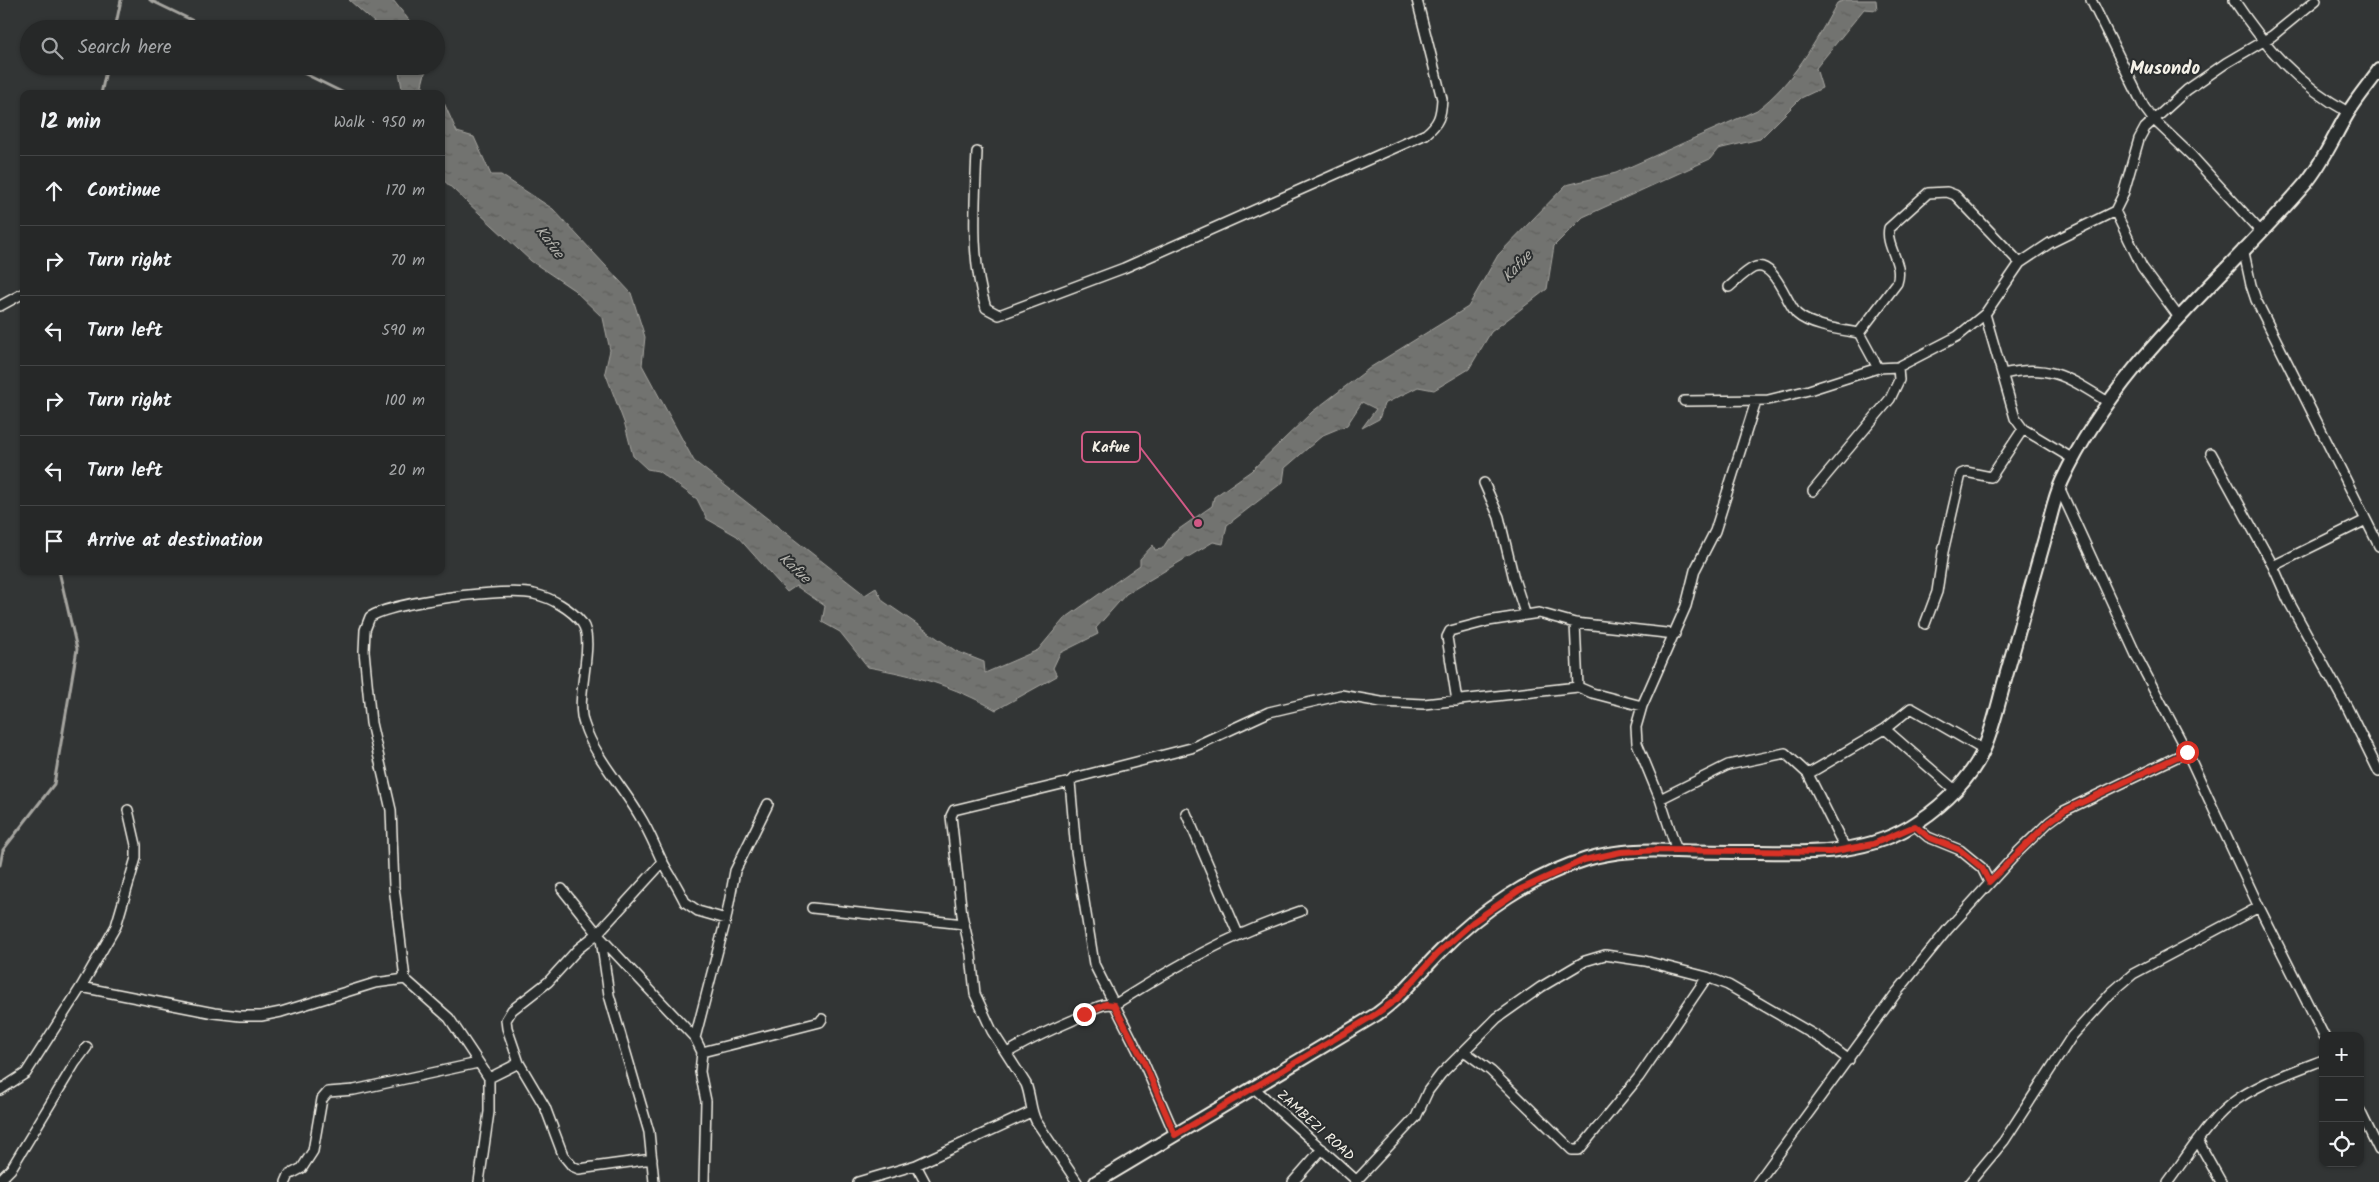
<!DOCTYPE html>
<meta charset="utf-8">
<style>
:root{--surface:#262828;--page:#2e3030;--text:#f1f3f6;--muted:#a4a6a8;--line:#424445}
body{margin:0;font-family:Kalam,sans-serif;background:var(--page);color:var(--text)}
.controls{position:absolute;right:15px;bottom:15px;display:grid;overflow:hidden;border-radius:10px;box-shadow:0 1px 4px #0004}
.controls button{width:45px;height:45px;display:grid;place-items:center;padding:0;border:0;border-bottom:1px solid var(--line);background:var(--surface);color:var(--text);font:25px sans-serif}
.stop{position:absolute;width:15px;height:15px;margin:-11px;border:4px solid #d93025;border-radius:50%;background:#fff}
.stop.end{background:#d93025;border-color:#fff;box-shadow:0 1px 5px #0008}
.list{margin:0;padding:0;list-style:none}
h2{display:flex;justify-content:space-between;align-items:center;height:65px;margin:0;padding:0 20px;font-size:21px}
h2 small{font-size:16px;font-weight:400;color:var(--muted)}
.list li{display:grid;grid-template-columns:32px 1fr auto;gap:15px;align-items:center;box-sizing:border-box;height:70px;padding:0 20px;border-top:1px solid var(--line)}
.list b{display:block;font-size:19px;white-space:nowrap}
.list em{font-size:16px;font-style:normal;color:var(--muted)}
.icon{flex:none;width:28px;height:28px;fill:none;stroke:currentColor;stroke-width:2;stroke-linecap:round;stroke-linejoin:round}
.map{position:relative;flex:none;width:2379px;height:1182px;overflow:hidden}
.search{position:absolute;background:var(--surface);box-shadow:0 1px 4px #0004;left:20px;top:20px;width:425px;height:55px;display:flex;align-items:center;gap:12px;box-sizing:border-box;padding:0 18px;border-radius:28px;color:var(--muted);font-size:19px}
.panel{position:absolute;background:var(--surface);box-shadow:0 1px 4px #0004;left:20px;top:90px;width:425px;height:485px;border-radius:10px}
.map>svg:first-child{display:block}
.water{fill:url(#water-ripples);stroke:#a6a5a0}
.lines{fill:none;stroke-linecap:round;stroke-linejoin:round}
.stream{stroke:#a6a5a0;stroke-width:3}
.street-casing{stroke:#f4f1e8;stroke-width:12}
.secondary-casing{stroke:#f4f1e8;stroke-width:16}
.street{stroke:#2a2d2e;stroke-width:9}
.secondary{stroke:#2a2d2e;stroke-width:12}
.route{stroke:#d93025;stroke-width:6}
.labels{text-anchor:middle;stroke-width:4;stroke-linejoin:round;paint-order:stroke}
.street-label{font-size:14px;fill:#f4f1e8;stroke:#2a2d2e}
.water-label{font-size:15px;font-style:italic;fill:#b3b2ac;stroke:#2a2d2e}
.district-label{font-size:19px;font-weight:bold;fill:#f4f1e8;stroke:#2a2d2e}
.leader{fill:none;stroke:#d15985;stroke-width:2}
.callout-dot{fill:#d15985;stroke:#2a2d2e;stroke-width:2}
.callout{fill:#2a2d2e;stroke:#d15985;stroke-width:2}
.callout-label{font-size:15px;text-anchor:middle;font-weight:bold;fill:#f4f1e8}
</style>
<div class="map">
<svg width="2379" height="1182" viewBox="0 0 2379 1182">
<defs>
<pattern id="water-ripples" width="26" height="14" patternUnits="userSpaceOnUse" patternTransform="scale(1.25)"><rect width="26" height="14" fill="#727370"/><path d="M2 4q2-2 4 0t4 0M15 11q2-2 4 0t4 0" fill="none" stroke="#5e5e5b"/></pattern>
</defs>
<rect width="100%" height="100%" fill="#323535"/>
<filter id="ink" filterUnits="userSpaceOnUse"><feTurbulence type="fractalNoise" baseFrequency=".02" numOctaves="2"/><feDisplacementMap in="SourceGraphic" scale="10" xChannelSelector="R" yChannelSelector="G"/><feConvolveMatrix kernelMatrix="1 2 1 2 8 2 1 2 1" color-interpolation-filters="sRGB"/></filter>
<g filter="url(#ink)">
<path class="water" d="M 349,0 L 393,0 L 416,29 L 376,29 L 375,23 Z
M 1845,0 L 1876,0 L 1877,10 L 1864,9 L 1816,68 L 1822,88 L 1801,98 L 1760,139 L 1718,149 L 1710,159 L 1583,217 L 1554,246 L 1547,289 L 1491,332 L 1469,369 L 1434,390 L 1418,387 L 1384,404 L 1379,419 L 1362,428 L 1376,409 L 1362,402 L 1347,425 L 1323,435 L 1285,468 L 1283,482 L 1227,525 L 1223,544 L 1213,542 L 1126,594 L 1096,628 L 1098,634 L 1060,653 L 1053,668 L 1057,676 L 996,710 C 952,685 917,676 868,667 L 840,632 L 822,622 L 825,606 L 796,586 L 787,592 L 737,536 L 707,519 L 697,499 L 658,471 L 647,469 L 633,456 L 625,425 L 605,372 L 610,350 L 603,318 L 574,290 L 531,261 L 441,178 L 441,102 L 444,103 L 457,132 L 474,137 L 491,175 L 501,175 L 553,209 L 631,293 L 645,337 L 642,365 L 694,461 L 865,595 L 876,588 L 883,601 L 956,651 L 984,662 L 985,673 L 1038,650 L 1064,619 L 1140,565 L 1140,559 L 1153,545 L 1155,550 L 1162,549 L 1172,534 L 1212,506 L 1214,497 L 1251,471 L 1312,412 L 1371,367 L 1468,307 L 1498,255 L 1566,185 L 1616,173 L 1757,110 C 1793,83 1815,43 1837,3 Z
M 398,66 L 433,66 L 433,69 L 426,69 L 422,85 L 428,94 L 403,94 Z"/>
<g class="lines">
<path class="stream" d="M 150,0 L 210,29
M 115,29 L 121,0
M 289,66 L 346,94
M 101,94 L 107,66
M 0,865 L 3,850 L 54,784 L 77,649 L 59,571"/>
<g class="street-casing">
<path id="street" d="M 2091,0 L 2144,107 L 2153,119 L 2191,155 L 2261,232
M 2234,0 C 2265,47 2298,85 2348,112
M 977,152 C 975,203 970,259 986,308 L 999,315 L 1124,268 L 1426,134 C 1439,123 1441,116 1442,99 L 1417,0
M 2243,248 L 2251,285 L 2256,300 L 2379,546
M 1729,287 C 1736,281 1745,272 1753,268 C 1774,258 1786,303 1797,314 C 1810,326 1842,330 1859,333
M 0,306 L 22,294
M 1985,314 L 2020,263 L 2050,243 L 2115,211
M 2178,316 L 2142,267 L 2115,211 L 2123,195 L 2139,139 L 2145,128 L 2187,90 L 2226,63 L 2272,36 L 2316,0
M 1878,368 L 1859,333 L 1897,283 C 1904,263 1885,247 1889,228 L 1928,193 L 1947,192 L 1955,195 L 2020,263
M 2003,374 C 2050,363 2069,378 2108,402
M 1684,401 L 1768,400 L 1809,390 L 1878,368 L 1898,367 L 1958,336 L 1985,314 L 2015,418 L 2023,429 L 2073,459
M 2211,453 L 2273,566 L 2288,600 L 2348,709 L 2379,772
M 1484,483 L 1499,517 L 1514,579 L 1525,613
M 2059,487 L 2137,657 L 2187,752 L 2259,907 L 2324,1036
M 1813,491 L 1890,399 L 1899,380 L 1898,367
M 2273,566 L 2366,520
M 1575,623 L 1578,687
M 1925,624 L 1937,592 L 1943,552 L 1961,474 L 1966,472 L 1991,477 L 2023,429
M 1457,701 L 1447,637 L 1450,631 L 1488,621 L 1539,613 L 1575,623 L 1675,634
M 1885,729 L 1955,790
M 1808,774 L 1885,729 L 1911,708 L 1984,750
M 1070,782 L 1076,851 L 1094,964 L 1143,1061 L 1175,1135
M 1660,799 L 1728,765 L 1785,753 L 1808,774 L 1846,850
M 1186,813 L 1238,934
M 1911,826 L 1915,826 L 1928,837 L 1960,850 L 1982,868 L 1989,882
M 1677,851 L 1660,799 L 1637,743 L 1636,727 L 1642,706 L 1686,606 L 1695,570 L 1715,531 L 1756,401
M 562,889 L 601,938 L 695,1038 L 702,1052 L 700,1072 L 706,1101 L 704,1182
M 812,908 L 964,924
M 601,939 L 609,995 L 649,1132 L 654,1182
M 405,979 L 394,887 L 391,810 L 371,723 L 364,651 L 365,630 L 370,617 C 391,602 508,587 534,594 C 552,598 571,609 582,623 C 596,642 574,698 584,724 C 595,758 621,784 639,815 C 648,829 654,844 661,859 C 669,874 678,887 685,902 L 698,911 L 726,919
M 81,987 L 214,1013 L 240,1016 L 261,1016 L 281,1012 L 375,983 L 405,979 L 449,1018 L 489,1078 L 489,1112 L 479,1182
M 695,1038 L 726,919 L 735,871 L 768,804
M 1464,1051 L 1491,1071 L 1572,1150 L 1579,1150 L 1639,1077 L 1707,977
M 702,1052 L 820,1022 L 822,1019
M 1007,1053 C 1028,1040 1048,1031 1071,1021 C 1083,1016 1100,1001 1114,1005 C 1177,965 1229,935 1301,911
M 489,1078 L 519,1063
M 1254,1088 L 1358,1182
M 0,1090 L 26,1073 L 81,987 L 116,926 L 136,858 L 136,845 L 128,810
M 2360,1111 L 2379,1150
M 2198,1141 L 2221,1182
M 652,1159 L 579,1169 L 572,1166 L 563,1155 L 545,1107 L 519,1063 L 507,1028 L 506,1020 L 512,1010 L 548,982 L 578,949 L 598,933 L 663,862
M 916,1165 L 925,1182
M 0,1180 L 11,1169 L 75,1063 L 87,1047
M 1357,1180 L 1416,1117 L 1428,1091 L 1441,1074 L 1497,1018 L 1541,987 L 1585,961 L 1605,955 L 1645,961 L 1707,977 L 1728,985 L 1823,1040 L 1849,1060
M 286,1182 L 289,1175 L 302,1168 L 313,1151 L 322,1099 L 328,1092 L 354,1090 L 478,1063
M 858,1182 L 916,1165 L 1031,1112
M 1077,1182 L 1036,1121 C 1030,1109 1031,1097 1026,1084 L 992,1031 L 975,994 L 971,954 L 962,915 L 951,816 L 954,810 L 1070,782 L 1074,778 L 1191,748 L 1269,712 L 1341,695 L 1381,702 L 1424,704 L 1578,687 L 1592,693 L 1642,706
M 1293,1182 L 1322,1149
M 1758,1182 L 1897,992 L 1948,929 L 2019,851 L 2049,822 L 2064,811 L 2187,752
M 1970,1182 L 2004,1141 L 2072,1036 L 2111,993 L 2133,974 L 2259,907
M 2168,1182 C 2189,1154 2209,1118 2239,1098 C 2265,1081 2294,1071 2323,1060"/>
</g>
<g class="secondary-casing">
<path id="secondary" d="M 1096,1182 L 1377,1014 C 1402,996 1419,973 1441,951 C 1480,911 1532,876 1587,859 C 1616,850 1646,850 1676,851 C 1704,852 1732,852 1759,852 C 1816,853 1871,854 1919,821 C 1945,804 1972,777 1984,749 C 1994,726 1999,700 2006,676 C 2019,630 2032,584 2045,538 C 2050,519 2054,498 2062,481 C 2118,361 2221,282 2305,184 C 2323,163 2334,136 2348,113 C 2357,98 2369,84 2379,70"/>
</g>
<use href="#street" class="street"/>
<use href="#secondary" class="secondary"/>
</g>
</g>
<g class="lines" filter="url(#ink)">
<path class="route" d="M 1084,1014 L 1106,1004 L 1114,1005 L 1143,1060 L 1175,1135 L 1376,1014 L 1397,999 L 1437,954 L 1473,922 L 1521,889 L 1584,860 L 1621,852 L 1660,850 L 1830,852 L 1873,844 L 1915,826 L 1928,837 L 1960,850 L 1982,868 L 1989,882 L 2049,822 L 2064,811 L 2187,752"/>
</g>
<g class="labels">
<g class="street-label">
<text transform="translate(1316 1125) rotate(42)" y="5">ZAMBEZI ROAD</text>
</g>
<g class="water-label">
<text transform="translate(550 242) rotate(53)" y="5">Kafue</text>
<text transform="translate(1517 266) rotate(-47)" y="5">Kafue</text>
<text transform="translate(795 568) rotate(43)" y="5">Kafue</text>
</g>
<g class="district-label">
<text x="2165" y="74">Musondo</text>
</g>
</g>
<path class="leader" d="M1198 523L1140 447"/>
<circle class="callout-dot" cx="1198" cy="523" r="5"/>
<rect class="callout" x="1082" y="432" width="58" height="30" rx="5"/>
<g class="callout-label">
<text x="1111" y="452">Kafue</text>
</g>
</svg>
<div class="controls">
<button>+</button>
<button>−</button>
<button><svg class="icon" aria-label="locate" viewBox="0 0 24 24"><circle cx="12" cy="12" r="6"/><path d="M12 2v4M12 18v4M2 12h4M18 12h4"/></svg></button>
</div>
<div class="stop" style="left:2187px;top:752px"></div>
<div class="stop end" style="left:1084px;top:1014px"></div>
<div class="search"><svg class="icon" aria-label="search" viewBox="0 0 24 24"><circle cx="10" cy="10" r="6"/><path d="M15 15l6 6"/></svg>Search here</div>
<section class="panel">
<h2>12 min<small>Walk · 950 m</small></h2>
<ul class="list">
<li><svg class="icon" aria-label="ahead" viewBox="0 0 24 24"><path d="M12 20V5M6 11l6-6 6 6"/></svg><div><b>Continue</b></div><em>170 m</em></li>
<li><svg class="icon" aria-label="right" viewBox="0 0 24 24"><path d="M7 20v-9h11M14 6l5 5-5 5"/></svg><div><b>Turn right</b></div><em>70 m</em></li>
<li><svg class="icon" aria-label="left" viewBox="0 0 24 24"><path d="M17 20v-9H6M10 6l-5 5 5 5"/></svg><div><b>Turn left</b></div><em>590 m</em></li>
<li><svg class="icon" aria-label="right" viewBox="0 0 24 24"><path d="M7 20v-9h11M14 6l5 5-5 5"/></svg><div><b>Turn right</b></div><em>100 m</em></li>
<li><svg class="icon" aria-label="left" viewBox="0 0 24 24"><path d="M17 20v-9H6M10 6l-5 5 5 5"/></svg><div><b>Turn left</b></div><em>20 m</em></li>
<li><svg class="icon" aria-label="arrive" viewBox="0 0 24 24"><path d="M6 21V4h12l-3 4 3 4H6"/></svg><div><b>Arrive at destination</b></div></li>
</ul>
</section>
</div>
